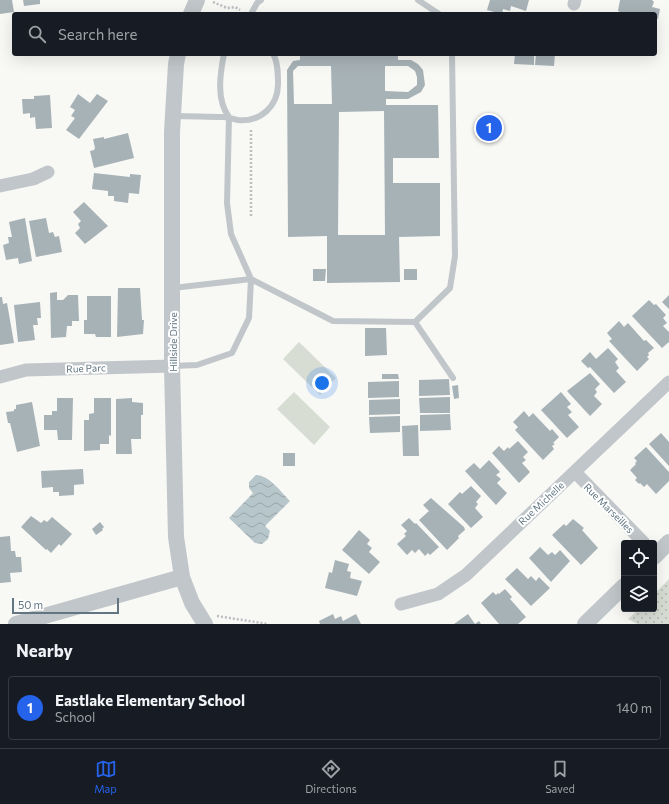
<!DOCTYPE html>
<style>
:root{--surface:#171b24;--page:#20242c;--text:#f1f3f6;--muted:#9ea1a6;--line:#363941;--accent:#2563eb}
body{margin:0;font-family:Commissioner,sans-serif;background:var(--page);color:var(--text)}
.controls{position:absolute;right:12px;bottom:12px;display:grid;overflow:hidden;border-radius:4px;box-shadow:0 4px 16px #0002}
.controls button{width:36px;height:36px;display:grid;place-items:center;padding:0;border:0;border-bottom:1px solid var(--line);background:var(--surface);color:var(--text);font:20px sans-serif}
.scale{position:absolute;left:12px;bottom:10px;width:107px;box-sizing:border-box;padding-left:4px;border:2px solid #617682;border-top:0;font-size:11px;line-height:14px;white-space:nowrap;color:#617682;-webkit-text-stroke:3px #fff;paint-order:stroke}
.you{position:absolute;left:322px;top:383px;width:14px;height:14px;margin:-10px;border:3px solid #fff;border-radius:50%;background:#1a73e8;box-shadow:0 0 0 6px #1a73e833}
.badge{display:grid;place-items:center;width:26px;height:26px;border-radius:50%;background:var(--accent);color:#fff;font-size:13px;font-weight:700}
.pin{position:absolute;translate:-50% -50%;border:2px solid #fff;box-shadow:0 1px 4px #0006}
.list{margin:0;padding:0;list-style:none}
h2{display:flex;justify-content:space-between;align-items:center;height:52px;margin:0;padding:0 16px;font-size:17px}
h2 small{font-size:13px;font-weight:400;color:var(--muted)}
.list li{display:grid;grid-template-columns:26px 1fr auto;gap:12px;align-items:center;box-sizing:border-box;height:64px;margin:0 8px 8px;padding:0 8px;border:1px solid var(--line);border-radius:4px}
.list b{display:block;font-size:15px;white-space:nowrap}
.list p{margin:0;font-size:13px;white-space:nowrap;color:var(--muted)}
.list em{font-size:13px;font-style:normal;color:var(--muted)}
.icon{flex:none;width:22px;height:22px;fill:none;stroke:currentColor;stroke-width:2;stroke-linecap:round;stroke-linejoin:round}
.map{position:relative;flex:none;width:669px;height:624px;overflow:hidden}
.search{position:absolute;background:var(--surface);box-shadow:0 4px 16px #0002;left:12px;right:12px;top:12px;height:44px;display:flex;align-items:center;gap:10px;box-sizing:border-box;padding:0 14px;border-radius:4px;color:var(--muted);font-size:15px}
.sheet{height:124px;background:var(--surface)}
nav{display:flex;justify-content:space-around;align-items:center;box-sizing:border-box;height:56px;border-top:1px solid var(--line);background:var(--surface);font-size:11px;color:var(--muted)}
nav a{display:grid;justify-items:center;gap:2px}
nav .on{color:var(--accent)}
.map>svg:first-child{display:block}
.grass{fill:url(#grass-dots)}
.garden{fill:#d8ddd4}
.water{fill:url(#water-waves)}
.building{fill:#a7b2b7;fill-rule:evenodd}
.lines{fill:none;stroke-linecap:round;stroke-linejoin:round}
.path{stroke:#babec1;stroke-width:2.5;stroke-dasharray:2 2;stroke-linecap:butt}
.service{stroke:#c0c6c9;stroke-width:6}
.minor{stroke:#c0c6c9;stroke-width:13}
.tertiary{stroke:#c0c6c9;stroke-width:16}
.labels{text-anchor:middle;stroke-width:4;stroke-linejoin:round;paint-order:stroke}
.street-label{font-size:10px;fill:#617682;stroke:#fff}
</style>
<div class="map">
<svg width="669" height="624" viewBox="0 0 669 624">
<defs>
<pattern id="grass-dots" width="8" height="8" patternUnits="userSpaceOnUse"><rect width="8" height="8" fill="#d8ddd4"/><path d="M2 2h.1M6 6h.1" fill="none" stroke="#b3b8b1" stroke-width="1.8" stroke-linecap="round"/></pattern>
<pattern id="water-waves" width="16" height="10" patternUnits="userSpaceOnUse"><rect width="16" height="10" fill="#b7c6ca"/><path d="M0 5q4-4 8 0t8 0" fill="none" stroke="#98a5a9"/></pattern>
</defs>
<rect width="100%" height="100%" fill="#f8f8f5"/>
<path class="grass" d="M 669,579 L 669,624 L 637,624 L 628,619 L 639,609 L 654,609 L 654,594 Z"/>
<path class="garden" d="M 299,342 L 336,378 L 320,395 L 283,359 Z
M 294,392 L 330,427 L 314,445 L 277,409 Z"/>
<path class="water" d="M 256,475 C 269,475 281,492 290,501 L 265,526 L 270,531 L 268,539 L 262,544 L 255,543 L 229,518 L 253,493 L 249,488 L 249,482 Z"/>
<path class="building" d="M 0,0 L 12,0 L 14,12 L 0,14 Z
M 23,0 L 40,0 L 40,4 L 24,6 Z
M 490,0 L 529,0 L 526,11 L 511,6 L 510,11 L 503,9 L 502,14 L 487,10 Z
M 620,0 L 652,0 L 654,2 L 652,7 L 660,9 L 658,19 L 655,18 L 655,14 L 620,12 L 618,11 Z
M 300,54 L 398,54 L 398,60 L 411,60 L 418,64 L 423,70 L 425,85 L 421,92 L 408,99 L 386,99 L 386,105 L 438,105 L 439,158 L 393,158 L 393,183 L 440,183 L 440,236 L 399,237 L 400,282 L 327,283 L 327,236 L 288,237 L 287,70 L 293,61 L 300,60 ZM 298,66 L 331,66 L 332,104 L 294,104 L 293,71 ZM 385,66 L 408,66 L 415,71 L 417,77 L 417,85 L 408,92 L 385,91 ZM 384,111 L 385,235 L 338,235 L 339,112 Z
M 515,54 L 534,54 L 534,65 L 514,64 Z
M 536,54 L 555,54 L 554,66 L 535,65 Z
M 78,94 L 90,103 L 97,94 L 108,101 L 79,139 L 66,130 L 75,118 L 71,116 L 75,110 L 70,107 Z
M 50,95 L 52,128 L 36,129 L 35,117 L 30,118 L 30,113 L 23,114 L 22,99 L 34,99 L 34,96 Z
M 128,133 L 134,158 L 94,168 L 90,151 L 94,150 L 95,148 L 93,139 L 104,137 L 104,139 Z
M 94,173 L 130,177 L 130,174 L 141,175 L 139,194 L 129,193 L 128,203 L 114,201 L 114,196 L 108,196 L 108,191 L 92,189 Z
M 84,202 L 108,226 L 85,244 L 75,233 L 80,228 L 78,224 L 81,221 L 73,212 Z
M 25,218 L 32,261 L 19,264 L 18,258 L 6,260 L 3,245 L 9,243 L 8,237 L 12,237 L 9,222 Z
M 46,218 L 49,233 L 53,232 L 55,237 L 59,236 L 62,252 L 36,257 L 29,221 Z
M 313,269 L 326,269 L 325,281 L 313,281 Z
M 404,269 L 417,269 L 417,280 L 404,280 Z
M 118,288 L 140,288 L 142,320 L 144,320 L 143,334 L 117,337 Z
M 57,292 L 57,300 L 63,300 L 68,295 L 78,295 L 79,321 L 72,321 L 72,326 L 67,326 L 66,337 L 51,338 L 50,293 Z
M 669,295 L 669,309 L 662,302 Z
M 87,296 L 111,296 L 111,337 L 96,337 L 95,334 L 84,334 L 84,320 L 87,320 Z
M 0,297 L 2,297 L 3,304 L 7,303 L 14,343 L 0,345 Z
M 649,300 L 654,305 L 656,304 L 666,315 L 663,318 L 667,323 L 663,326 L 669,332 L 669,342 L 662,348 L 632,316 Z
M 40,302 L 41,318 L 37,318 L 38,325 L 33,325 L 35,340 L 18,342 L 14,305 Z
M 619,321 L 624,327 L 628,323 L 644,341 L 646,340 L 654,348 L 648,353 L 649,355 L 647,357 L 649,359 L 637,371 L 609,341 L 612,339 L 607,333 Z
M 365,328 L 386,328 L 387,355 L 365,356 Z
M 608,348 L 618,359 L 615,362 L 619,368 L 616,371 L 626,382 L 614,393 L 590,367 L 588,368 L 581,361 L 590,352 L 596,359 Z
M 590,373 L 600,384 L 595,389 L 597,392 L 594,396 L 602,404 L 590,416 L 567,391 Z
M 382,374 L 398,374 L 399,379 L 382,379 Z
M 449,379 L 450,395 L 419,396 L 419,380 Z
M 399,381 L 399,397 L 368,398 L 368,382 Z
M 458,385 L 459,398 L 454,399 L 452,386 Z
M 561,392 L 571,404 L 567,407 L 572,412 L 568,415 L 579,427 L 567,438 L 541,410 Z
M 450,397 L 450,413 L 420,413 L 419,398 Z
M 57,398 L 73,398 L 72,440 L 58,440 L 57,430 L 44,430 L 44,415 L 52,415 L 52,411 L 57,411 Z
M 94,398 L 111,398 L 111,436 L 109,435 L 109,444 L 100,444 L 100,450 L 84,451 L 84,420 L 89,420 L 89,414 L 94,413 Z
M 132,398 L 132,402 L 143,403 L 143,415 L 141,415 L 141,439 L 131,439 L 132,454 L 116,454 L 116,399 Z
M 400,399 L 400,414 L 369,415 L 369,400 Z
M 32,402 L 40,446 L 17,452 L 10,423 L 8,423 L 6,412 L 14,411 L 14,409 L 16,409 L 16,405 Z
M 524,411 L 529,417 L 533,413 L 550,431 L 552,429 L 559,437 L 553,443 L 555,444 L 552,446 L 554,449 L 543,460 L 515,430 L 518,427 L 513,422 Z
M 450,414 L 451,430 L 420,431 L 420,415 Z
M 400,416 L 400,432 L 370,433 L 369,417 Z
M 418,425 L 419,456 L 403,456 L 402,426 Z
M 661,433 L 669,442 L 669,466 L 649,444 Z
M 518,441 L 528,452 L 523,457 L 526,460 L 522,463 L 530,472 L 519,483 L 492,453 L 499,446 L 504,451 L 508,447 L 509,449 Z
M 646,447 L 669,472 L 669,481 L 656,494 L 647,484 L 644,487 L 640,483 L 639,484 L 635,480 L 637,478 L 630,470 L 636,464 L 635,463 L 637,461 L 634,458 Z
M 283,453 L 295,453 L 295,466 L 283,466 Z
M 489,460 L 500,472 L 496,475 L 501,479 L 497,483 L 507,493 L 496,505 L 465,471 L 474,463 L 480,469 Z
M 83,469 L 84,484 L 74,485 L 74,495 L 59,496 L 59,492 L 53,492 L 53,487 L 42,488 L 41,471 Z
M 471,486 L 481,496 L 476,502 L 478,504 L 475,508 L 483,517 L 471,528 L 448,504 L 460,492 L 462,494 Z
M 431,498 L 464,527 L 465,530 L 458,536 L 459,538 L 447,550 L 419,520 L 429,511 L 423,505 Z
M 31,516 L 41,523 L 44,520 L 47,522 L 52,517 L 72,534 L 61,546 L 59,544 L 51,553 L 47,549 L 46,550 L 21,527 Z
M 409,518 L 415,524 L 416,523 L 439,547 L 430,555 L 428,553 L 425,556 L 419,549 L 415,553 L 412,550 L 407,555 L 397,544 L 406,536 L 404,534 L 407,531 L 401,525 Z
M 573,519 L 584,528 L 582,530 L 598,548 L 581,565 L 552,535 L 564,524 L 566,526 Z
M 100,522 L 104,527 L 102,529 L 103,530 L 96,535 L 92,529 Z
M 359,530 L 370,540 L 367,544 L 372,548 L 369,552 L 380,562 L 369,574 L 342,550 Z
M 10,536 L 11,551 L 15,551 L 16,557 L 21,557 L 22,572 L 10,573 L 11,582 L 0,583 L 0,537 Z
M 540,547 L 548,555 L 552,552 L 555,555 L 560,550 L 570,561 L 551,582 L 529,558 Z
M 335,560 L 349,564 L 347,571 L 351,572 L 350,578 L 362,581 L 357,596 L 325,588 L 329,572 L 332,573 Z
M 517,568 L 528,579 L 531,576 L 536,581 L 539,577 L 550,588 L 531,606 L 505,579 Z
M 505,589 L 512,597 L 510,599 L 526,617 L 518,624 L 499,624 L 481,603 L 493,592 L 496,595 L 498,593 L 499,594 Z
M 333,614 L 335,619 L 341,616 L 343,621 L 356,614 L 361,624 L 320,624 L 319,621 Z
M 468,614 L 475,624 L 479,621 L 481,624 L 454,624 Z"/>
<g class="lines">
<path class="path" d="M 213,2 L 227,8 L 235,7 L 240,10
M 251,216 L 251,130
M 217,616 L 268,624"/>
<path class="service" d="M 418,0 L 439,14
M 251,14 L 257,3 L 261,0
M 174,116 C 191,116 207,117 223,117 C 229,117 233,119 238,120 C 261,122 278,106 278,84 C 278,74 278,62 273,54
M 173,288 L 251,279 L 333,321 L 415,322 L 450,288 L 455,256 L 452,54
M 415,322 L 453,378
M 172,366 L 197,365 L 232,353 L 249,318 L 251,279 L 231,234 L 227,203 L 229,117 C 216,100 220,74 224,54"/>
<path class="minor" d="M 574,4 L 575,0
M 0,186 L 33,179 L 48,172
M 0,377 L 26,370 L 172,366
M 575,472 L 644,543
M 401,604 L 438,594 L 466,575 L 669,382"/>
<path class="tertiary" d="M 191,14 L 197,0
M 178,54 L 176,64 L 172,132 L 172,366 L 176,537 L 182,577 L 192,603 L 205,624
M 654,557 L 669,542
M 16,624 L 182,577
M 585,624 L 624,586"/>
</g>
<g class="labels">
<g class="street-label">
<text transform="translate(173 342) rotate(-90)" y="4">Hillside Drive</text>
<text transform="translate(86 368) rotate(-2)" y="4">Rue Parc</text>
<text transform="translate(541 503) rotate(-43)" y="4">Rue Michelle</text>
<text transform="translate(609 508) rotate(45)" y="4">Rue Marseilles</text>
</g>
</g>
</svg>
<div class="controls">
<button><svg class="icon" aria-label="locate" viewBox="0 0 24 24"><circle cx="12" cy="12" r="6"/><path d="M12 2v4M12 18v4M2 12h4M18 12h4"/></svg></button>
<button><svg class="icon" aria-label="layers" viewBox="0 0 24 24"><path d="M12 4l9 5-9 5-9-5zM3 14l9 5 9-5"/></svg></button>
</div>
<div class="scale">50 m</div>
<div class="you"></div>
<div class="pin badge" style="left:489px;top:128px">1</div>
<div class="search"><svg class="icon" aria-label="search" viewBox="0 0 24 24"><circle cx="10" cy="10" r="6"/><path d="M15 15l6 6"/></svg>Search here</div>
</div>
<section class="sheet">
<h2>Nearby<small></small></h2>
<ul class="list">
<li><span class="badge">1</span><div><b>Eastlake Elementary School</b><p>School</p></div><em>140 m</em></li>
</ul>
</section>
<nav>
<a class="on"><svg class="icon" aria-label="map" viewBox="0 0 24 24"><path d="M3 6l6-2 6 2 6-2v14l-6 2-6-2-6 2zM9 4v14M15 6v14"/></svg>Map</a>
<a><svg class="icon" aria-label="directions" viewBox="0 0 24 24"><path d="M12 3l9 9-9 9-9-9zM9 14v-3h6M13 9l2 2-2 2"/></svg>Directions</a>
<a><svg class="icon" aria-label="saved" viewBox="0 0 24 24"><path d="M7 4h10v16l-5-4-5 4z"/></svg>Saved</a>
</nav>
